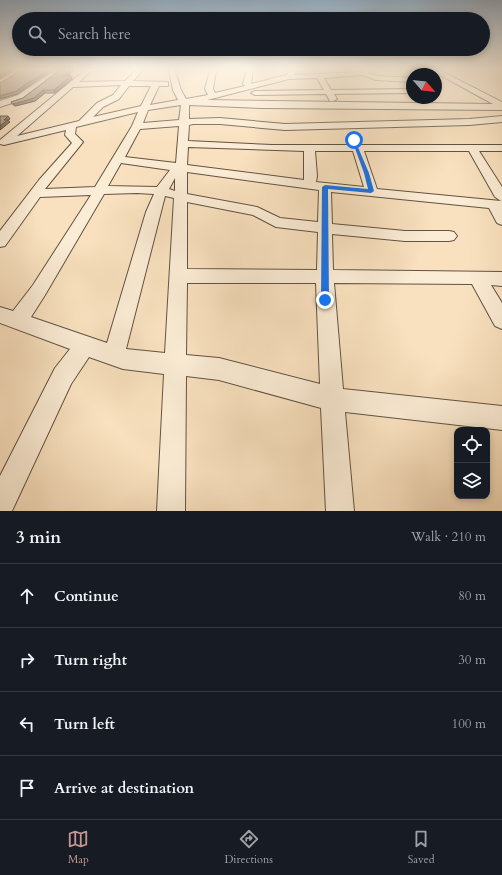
<!DOCTYPE html>
<meta charset="utf-8">
<style>
:root{--surface:#171b24;--page:#20242c;--text:#f1f3f6;--muted:#9ea1a6;--line:#363941;--accent:#c59692}
body{margin:0;font-family:Cardo,serif;background:var(--page);color:var(--text)}
.controls{position:absolute;right:12px;bottom:12px;display:grid;overflow:hidden;border-radius:8px;box-shadow:0 2px 6px #0003}
.controls button{width:36px;height:36px;display:grid;place-items:center;padding:0;border:0;border-bottom:1px solid var(--line);background:var(--surface);color:var(--text);font:20px sans-serif}
.compass{position:absolute;left:406px;top:68px;width:36px;height:36px;border-radius:50%;background:var(--surface);box-shadow:0 2px 6px #0003;rotate:118deg}
.stop{position:absolute;width:12px;height:12px;margin:-9px;border:3px solid #1a73e8;border-radius:50%;background:#fff}
.stop.end{background:#1a73e8;border-color:#fff;box-shadow:0 1px 4px #0008}
.list{margin:0;padding:0;list-style:none}
h2{display:flex;justify-content:space-between;align-items:center;height:52px;margin:0;padding:0 16px;font-size:17px}
h2 small{font-size:13px;font-weight:400;color:var(--muted)}
.list li{display:grid;grid-template-columns:26px 1fr auto;gap:12px;align-items:center;box-sizing:border-box;height:64px;padding:0 16px;border-top:1px solid var(--line)}
.list b{display:block;font-size:15px;white-space:nowrap}
.list em{font-size:13px;font-style:normal;color:var(--muted)}
.icon{flex:none;width:22px;height:22px;fill:none;stroke:currentColor;stroke-width:2;stroke-linecap:round;stroke-linejoin:round}
.map{position:relative;flex:none;width:502px;height:511px;overflow:hidden}
.search{position:absolute;background:var(--surface);box-shadow:0 2px 6px #0003;left:12px;right:12px;top:12px;height:44px;display:flex;align-items:center;gap:10px;box-sizing:border-box;padding:0 14px;border-radius:22px;color:var(--muted);font-size:15px}
.sheet{height:308px;background:var(--surface)}
nav{display:flex;justify-content:space-around;align-items:center;box-sizing:border-box;height:56px;border-top:1px solid var(--line);background:var(--surface);font-size:11px;color:var(--muted)}
nav a{display:grid;justify-items:center;gap:2px}
nav .on{color:var(--accent)}
.map>svg:first-child{display:block}
.lines{fill:none;stroke-linecap:round;stroke-linejoin:round}
.minor-casing{stroke:#625342;stroke-width:2}
.minor{fill:#fbecd5;fill-rule:evenodd}
.wall{fill:#84735f;stroke:#302419}
.shaded-wall{fill:#6b5e4e;stroke:#302419}
.building{fill:#99866f;stroke:#302419}
.route{fill:#1a73e8}
</style>
<div class="map">
<svg width="502" height="511" viewBox="0 0 502 511">
<rect width="100%" height="100%" fill="#f9e1bf"/>
<filter id="stains"><feTurbulence type="fractalNoise" baseFrequency=".005" numOctaves="4"/><feColorMatrix values="0 0 0 0 .2 0 0 0 0 .09 0 0 0 0 .02 0 0 0 .5 -.17"/></filter>
<radialGradient id="worn" r=".72"><stop offset=".6" stop-color="#630" stop-opacity="0"/><stop offset="1" stop-color="#630" stop-opacity=".3"/></radialGradient>
<g class="lines">
<g class="minor-casing">
<path id="minor" d="M 16,70 L 24,70 L 0,85 L 0,80 Z
M 55,70 L 62,70 L 24,99 L 0,107 L 0,101 L 18,95 Z
M 85,70 L 92,70 L 79,82 L 125,81 L 136,70 L 143,70 L 133,81 L 168,82 L 168,86 L 159,86 L 150,105 L 178,100 L 173,90 L 169,70 L 175,70 L 181,90 L 186,99 L 208,95 L 205,89 L 210,70 L 216,70 L 213,89 L 215,93 L 245,86 L 243,84 L 247,70 L 253,70 L 251,84 L 286,75 L 291,70 L 297,70 L 294,75 L 360,72 L 361,70 L 367,70 L 368,73 L 377,76 L 412,78 L 412,82 L 376,80 L 363,75 L 324,78 L 331,90 L 412,89 L 412,93 L 334,94 L 337,99 L 333,101 L 330,101 L 326,94 L 255,95 L 251,93 L 255,91 L 324,90 L 317,78 L 289,79 L 207,100 L 493,104 L 431,70 L 439,70 L 502,102 L 502,110 L 262,108 L 189,105 L 189,119 L 220,118 L 285,124 L 469,119 L 502,116 L 502,122 L 469,125 L 285,130 L 220,124 L 193,124 L 189,125 L 188,141 L 272,145 L 351,145 L 349,139 L 354,136 L 358,137 L 361,145 L 502,145 L 502,151 L 479,151 L 502,187 L 502,225 L 497,223 L 489,208 L 331,192 L 332,224 L 405,231 L 449,231 L 454,232 L 457,236 L 454,240 L 449,241 L 405,241 L 332,234 L 333,270 L 502,272 L 502,286 L 491,285 L 502,303 L 502,329 L 495,326 L 472,284 L 334,283 L 343,389 L 502,406 L 502,430 L 345,412 L 354,511 L 326,511 L 321,408 L 219,380 L 186,376 L 185,511 L 157,511 L 164,374 L 123,369 L 89,357 L 71,384 L 12,511 L 0,511 L 0,476 L 55,368 L 70,349 L 0,323 L 0,307 L 13,311 L 33,285 L 91,195 L 40,197 L 5,246 L 0,247 L 0,231 L 39,180 L 72,143 L 65,135 L 66,130 L 4,145 L 0,144 L 0,140 ZM 121,85 L 113,95 L 97,103 L 79,121 L 17,136 L 73,87 ZM 129,86 L 151,86 L 141,106 L 93,117 L 103,107 L 119,99 ZM 181,105 L 179,120 L 143,123 L 148,110 ZM 138,112 L 132,126 L 95,187 L 45,189 L 83,142 L 75,134 L 76,127 ZM 179,126 L 176,163 L 125,157 L 140,129 ZM 188,147 L 304,151 L 304,180 L 187,165 ZM 315,151 L 353,151 L 364,187 L 316,182 L 317,176 ZM 364,151 L 469,151 L 495,197 L 501,201 L 377,189 ZM 121,163 L 170,170 L 157,187 L 108,186 ZM 187,172 L 319,190 L 318,222 L 280,218 L 257,207 L 187,194 ZM 175,178 L 175,191 L 169,189 ZM 137,193 L 154,194 L 146,212 L 107,343 L 31,317 L 45,295 L 104,194 ZM 165,196 L 174,198 L 165,353 L 126,349 ZM 187,202 L 253,215 L 276,227 L 318,232 L 317,270 L 187,269 ZM 187,283 L 316,283 L 320,384 L 219,358 L 186,355 Z"/>
</g>
<use href="#minor" class="minor"/>
</g>
<path class="wall" d="M 60,70 L 74,70 L 67,76 L 71,76 L 72,79 L 55,93 L 45,93 L 35,101 L 15,106 L 12,104 L 11,102 L 23,98 Z"/>
<path class="shaded-wall" d="M 8,70 L 13,70 L 0,78 L 0,75 Z
M 48,70 L 52,70 L 17,94 L 0,99 L 0,96 Z
M 71,70 L 74,70 L 64,79 L 63,76 Z
M 71,76 L 72,79 L 55,93 L 54,90 Z
M 43,90 L 45,93 L 35,101 L 15,106 L 14,104 Z
M 8,116 L 10,119 L 8,120 L 10,122 L 0,130 L 0,126 L 4,120 Z"/>
<path class="building" d="M 0,70 L 8,70 L 0,75 Z
M 22,70 L 48,70 L 16,91 L 0,96 L 0,83 Z
M 60,70 L 71,70 L 63,76 L 71,76 L 54,90 L 43,90 L 34,98 L 14,104 L 11,102 L 23,98 Z
M 0,116 L 8,116 L 4,120 L 8,120 L 0,126 Z"/>
<linearGradient id="sky" x2="0" y2="1"><stop stop-color="#93acc1"/><stop offset="0.49" stop-color="#fcf2e2"/><stop offset="1" stop-color="#fcf2e2" stop-opacity="0"/></linearGradient>
<rect width="502" height="142" fill="url(#sky)"/>
<path class="route" d="M 354,138 L 369,173 L 374,191 L 371,193 L 328,189 L 329,300 L 325,303 L 321,300 L 322,187 L 325,185 L 368,189 L 364,173 L 352,140 Z"/>
<rect width="100%" height="100%" filter="url(#stains)"/>
<rect width="100%" height="100%" fill="url(#worn)"/>
</svg>
<div class="controls">
<button><svg class="icon" aria-label="locate" viewBox="0 0 24 24"><circle cx="12" cy="12" r="6"/><path d="M12 2v4M12 18v4M2 12h4M18 12h4"/></svg></button>
<button><svg class="icon" aria-label="layers" viewBox="0 0 24 24"><path d="M12 4l9 5-9 5-9-5zM3 14l9 5 9-5"/></svg></button>
</div>
<svg class="compass" viewBox="-18 -18 36 36"><path d="M0-13l5 13h-10z" fill="#e53935"/><path d="M0 13l5-13h-10z" fill="#9ea1a6"/></svg>
<div class="stop" style="left:354px;top:140px"></div>
<div class="stop end" style="left:325px;top:300px"></div>
<div class="search"><svg class="icon" aria-label="search" viewBox="0 0 24 24"><circle cx="10" cy="10" r="6"/><path d="M15 15l6 6"/></svg>Search here</div>
</div>
<section class="sheet">
<h2>3 min<small>Walk · 210 m</small></h2>
<ul class="list">
<li><svg class="icon" aria-label="ahead" viewBox="0 0 24 24"><path d="M12 20V5M6 11l6-6 6 6"/></svg><div><b>Continue</b></div><em>80 m</em></li>
<li><svg class="icon" aria-label="right" viewBox="0 0 24 24"><path d="M7 20v-9h11M14 6l5 5-5 5"/></svg><div><b>Turn right</b></div><em>30 m</em></li>
<li><svg class="icon" aria-label="left" viewBox="0 0 24 24"><path d="M17 20v-9H6M10 6l-5 5 5 5"/></svg><div><b>Turn left</b></div><em>100 m</em></li>
<li><svg class="icon" aria-label="arrive" viewBox="0 0 24 24"><path d="M6 21V4h12l-3 4 3 4H6"/></svg><div><b>Arrive at destination</b></div></li>
</ul>
</section>
<nav>
<a class="on"><svg class="icon" aria-label="map" viewBox="0 0 24 24"><path d="M3 6l6-2 6 2 6-2v14l-6 2-6-2-6 2zM9 4v14M15 6v14"/></svg>Map</a>
<a><svg class="icon" aria-label="directions" viewBox="0 0 24 24"><path d="M12 3l9 9-9 9-9-9zM9 14v-3h6M13 9l2 2-2 2"/></svg>Directions</a>
<a><svg class="icon" aria-label="saved" viewBox="0 0 24 24"><path d="M7 4h10v16l-5-4-5 4z"/></svg>Saved</a>
</nav>
